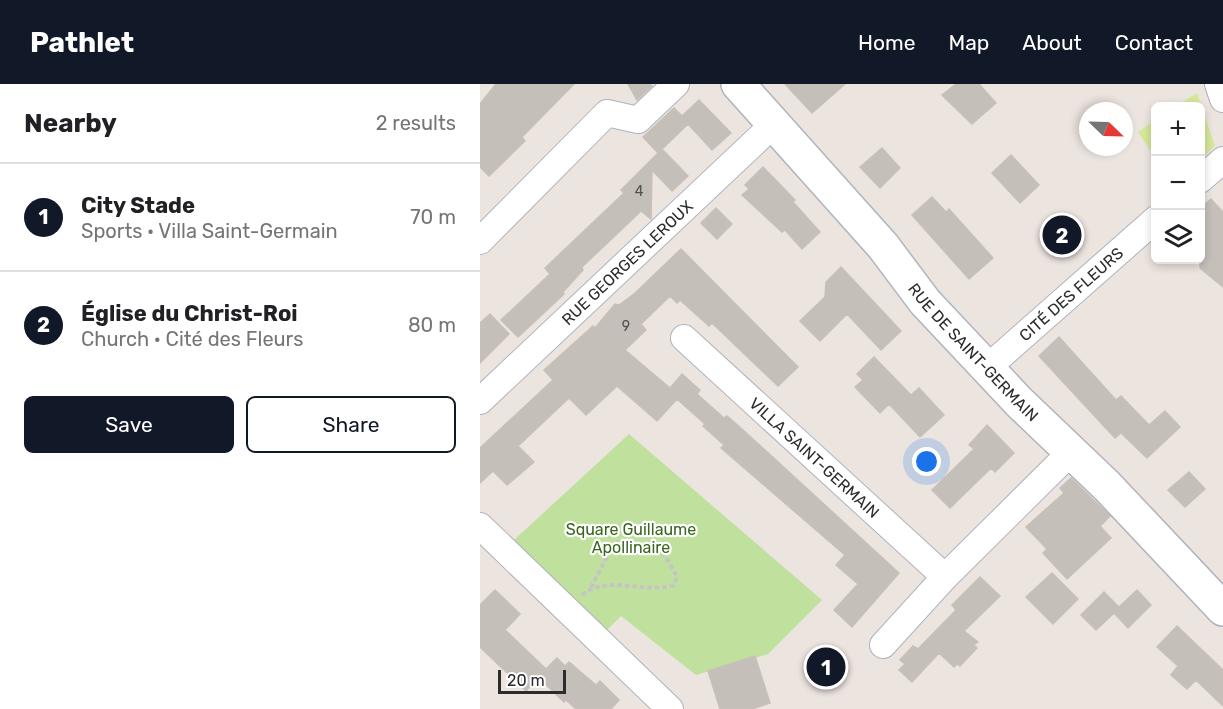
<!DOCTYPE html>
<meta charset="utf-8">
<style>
:root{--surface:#fff;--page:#f2f2f2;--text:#202124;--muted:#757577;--line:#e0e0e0;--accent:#111827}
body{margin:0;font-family:Rubik,sans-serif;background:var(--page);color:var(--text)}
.controls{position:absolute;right:18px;top:18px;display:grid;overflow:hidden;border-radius:9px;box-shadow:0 3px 9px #0003}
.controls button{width:54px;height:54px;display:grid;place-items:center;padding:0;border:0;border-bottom:2px solid var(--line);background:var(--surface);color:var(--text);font:30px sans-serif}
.compass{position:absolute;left:599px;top:18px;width:54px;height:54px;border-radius:50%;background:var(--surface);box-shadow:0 3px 9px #0003;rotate:113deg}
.scale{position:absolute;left:18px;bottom:15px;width:68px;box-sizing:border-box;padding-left:6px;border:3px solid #2c2c2c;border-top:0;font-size:16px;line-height:21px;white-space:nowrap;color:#2c2c2c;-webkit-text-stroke:4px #fff;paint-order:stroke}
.you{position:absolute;left:447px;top:378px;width:21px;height:21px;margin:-15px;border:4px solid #fff;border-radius:50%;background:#1a73e8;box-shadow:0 0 0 9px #1a73e833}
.badge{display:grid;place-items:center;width:39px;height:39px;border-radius:50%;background:var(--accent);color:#fff;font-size:20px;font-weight:700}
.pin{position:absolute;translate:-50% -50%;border:3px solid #fff;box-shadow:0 2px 6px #0006}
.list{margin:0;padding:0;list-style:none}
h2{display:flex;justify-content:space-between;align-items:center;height:78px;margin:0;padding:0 24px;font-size:26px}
h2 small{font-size:20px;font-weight:400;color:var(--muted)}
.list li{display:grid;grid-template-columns:39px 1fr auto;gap:18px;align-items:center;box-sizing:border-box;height:108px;padding:0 24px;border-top:2px solid var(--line)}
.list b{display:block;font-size:22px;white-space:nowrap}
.list p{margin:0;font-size:20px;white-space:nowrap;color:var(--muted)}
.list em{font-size:20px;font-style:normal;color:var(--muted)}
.actions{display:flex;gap:12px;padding:18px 24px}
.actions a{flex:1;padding:14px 0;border:2px solid var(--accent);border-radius:9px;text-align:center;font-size:21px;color:var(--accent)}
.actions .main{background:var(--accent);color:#fff}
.icon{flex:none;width:33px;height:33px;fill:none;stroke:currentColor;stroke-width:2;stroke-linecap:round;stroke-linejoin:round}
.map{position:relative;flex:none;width:743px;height:625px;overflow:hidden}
header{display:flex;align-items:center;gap:36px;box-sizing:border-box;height:84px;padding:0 30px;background:var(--accent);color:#fff}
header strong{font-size:28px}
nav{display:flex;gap:33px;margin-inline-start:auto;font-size:21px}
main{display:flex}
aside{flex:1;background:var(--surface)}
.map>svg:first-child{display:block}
.green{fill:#c0e09e}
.pitch{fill:#d4e79a}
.building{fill:#c5bfba;stroke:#c8c0b8;stroke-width:1.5}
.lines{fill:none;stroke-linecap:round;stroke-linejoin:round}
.minor-casing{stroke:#afb3bb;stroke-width:28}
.secondary-casing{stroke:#afb3bb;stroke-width:36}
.path{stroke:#c4c4c4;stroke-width:4;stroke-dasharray:4.5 3;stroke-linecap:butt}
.minor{stroke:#fff;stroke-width:26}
.secondary{stroke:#fff;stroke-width:33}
.labels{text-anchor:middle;stroke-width:4.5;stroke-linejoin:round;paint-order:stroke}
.number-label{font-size:14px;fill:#525150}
.street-label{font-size:16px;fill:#2c2c2c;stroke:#fff}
.park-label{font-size:16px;fill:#3a661e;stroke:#fff}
</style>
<header>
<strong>Pathlet</strong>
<nav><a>Home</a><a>Map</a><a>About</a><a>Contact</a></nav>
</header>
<main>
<aside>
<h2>Nearby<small>2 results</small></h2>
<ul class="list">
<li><span class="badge">1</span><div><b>City Stade</b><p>Sports · Villa Saint-Germain</p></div><em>70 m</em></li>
<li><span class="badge">2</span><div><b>Église du Christ-Roi</b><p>Church · Cité des Fleurs</p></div><em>80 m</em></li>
</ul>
<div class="actions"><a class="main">Save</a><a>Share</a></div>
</aside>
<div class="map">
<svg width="743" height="625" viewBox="0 0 743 625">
<rect width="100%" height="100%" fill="#ece4df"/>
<path class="green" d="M 149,350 L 342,516 L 288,570 L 216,591 L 141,532 L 127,546 L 33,457 Z"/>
<path class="pitch" d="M 717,9 L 735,62 L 721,75 L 720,22 L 697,22 Z
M 675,36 L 675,74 L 658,48 Z
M 352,562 L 367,575 L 341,604 L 325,591 Z"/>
<path class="building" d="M 16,0 L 94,0 L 42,53 L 45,57 L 9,92 L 0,83 L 0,20 Z
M 148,0 L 170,0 L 172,2 L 157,16 Z
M 305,0 L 365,0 L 332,29 Z
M 476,0 L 499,0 L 516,19 L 492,40 L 462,11 Z
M 219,16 L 251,49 L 232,66 L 208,40 L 178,69 L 163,53 L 194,24 L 202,32 Z
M 402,64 L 420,84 L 400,104 L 380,83 Z
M 182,65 L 208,92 L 192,107 L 172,86 L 171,135 L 161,127 L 102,183 L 103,186 L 83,208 L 84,210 L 38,253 L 21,236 L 70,190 L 65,184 L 144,109 L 141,106 Z
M 531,71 L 559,101 L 540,119 L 512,89 Z
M 283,83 L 315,116 L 313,118 L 340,148 L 322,165 L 305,146 L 302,148 L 262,111 L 269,105 L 265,101 Z
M 452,113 L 466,128 L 469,125 L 513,174 L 489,195 L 432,131 Z
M 731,115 L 743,128 L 743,203 L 720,184 L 720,124 Z
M 236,124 L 252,140 L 237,155 L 221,139 Z
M 201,165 L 318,283 L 298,302 L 232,239 L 229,242 L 200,216 L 197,219 L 190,212 L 161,240 L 166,246 L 145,266 L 190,304 L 202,290 L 220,306 L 217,310 L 244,334 L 247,332 L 262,345 L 419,489 L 372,543 L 354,526 L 378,500 L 356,481 L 365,471 L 241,364 L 244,361 L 223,342 L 225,340 L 197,315 L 177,337 L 137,302 L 106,331 L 89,314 L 38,362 L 54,378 L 27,401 L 13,387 L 0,399 L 0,364 L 73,296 L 64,286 L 113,242 L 115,244 L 135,220 L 139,221 L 154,210 Z
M 361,183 L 421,247 L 401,266 L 367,230 L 340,257 L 320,237 L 345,213 L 346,198 Z
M 10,230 L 29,250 L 0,279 L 0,239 Z
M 579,253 L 636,316 L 641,312 L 669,341 L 685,327 L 700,343 L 667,374 L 641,349 L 635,354 L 559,272 Z
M 394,273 L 431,311 L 439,304 L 464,331 L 440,353 L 409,320 L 400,329 L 375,303 L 383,296 L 377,290 Z
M 507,341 L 534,369 L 515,388 L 511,384 L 470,424 L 452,406 L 494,365 L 489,361 Z
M 709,388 L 725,405 L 705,423 L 688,406 Z
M 591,394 L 630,432 L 620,442 L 631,454 L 587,495 L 563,469 L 567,465 L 546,443 L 584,409 L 580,404 Z
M 572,489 L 598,515 L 573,540 L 546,513 Z
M 500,493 L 520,512 L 484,547 L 498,558 L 494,561 L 497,564 L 480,582 L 477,580 L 474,583 L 459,569 L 432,598 L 419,586 L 425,580 L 420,576 L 433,562 L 438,565 L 476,526 L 472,521 Z
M 15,506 L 40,530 L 25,546 L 66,585 L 77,574 L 85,582 L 89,578 L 116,601 L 120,597 L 139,616 L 131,625 L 96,625 L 86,616 L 84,618 L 58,593 L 46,607 L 0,563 L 0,521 Z
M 657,506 L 671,521 L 648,544 L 634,529 L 616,546 L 601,531 L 624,508 L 639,523 Z
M 697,542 L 743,586 L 743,622 L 716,596 L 707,605 L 691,591 L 698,582 L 677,563 Z
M 275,572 L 290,619 L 272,625 L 240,625 L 228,587 Z"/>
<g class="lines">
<g class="minor-casing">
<g id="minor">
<path d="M 738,0 L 743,15"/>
<path d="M 720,96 L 743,76"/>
<path d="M 0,157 L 127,29 L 158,36 L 196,0"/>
<path id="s1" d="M 204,254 L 465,493"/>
<path id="s2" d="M 507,284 L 676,135"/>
<path id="s3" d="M 0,317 L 295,39"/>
<path d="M 0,442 L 190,625"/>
<path d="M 403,561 L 465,493 L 590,369"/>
</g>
</g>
<g class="secondary-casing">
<g id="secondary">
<path id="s4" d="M 258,0 L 403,162 L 445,218 L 539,318 L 627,402 L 743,525"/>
</g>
</g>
<path class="path" d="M 102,511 C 126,492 158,507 186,503 L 194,501 L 197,492 L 177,459 L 156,463 L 135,458 L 110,505"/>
<use href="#minor" class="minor"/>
<use href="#secondary" class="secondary"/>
</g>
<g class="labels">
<g class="number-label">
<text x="159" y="112">4</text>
<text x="146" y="247">9</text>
</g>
<g class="street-label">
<text dy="6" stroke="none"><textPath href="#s3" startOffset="202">RUE GEORGES LEROUX</textPath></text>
<text dy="6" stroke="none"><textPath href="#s2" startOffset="112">CITÉ DES FLEURS</textPath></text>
<text dy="6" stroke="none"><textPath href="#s4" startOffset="357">RUE DE SAINT-GERMAIN</textPath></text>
<text dy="6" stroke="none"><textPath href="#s1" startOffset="177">VILLA SAINT-GERMAIN</textPath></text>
</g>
<g class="park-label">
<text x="151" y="451">Square Guillaume<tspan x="151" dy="18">Apollinaire</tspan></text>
</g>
</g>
</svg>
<div class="controls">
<button>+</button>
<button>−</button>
<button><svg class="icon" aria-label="layers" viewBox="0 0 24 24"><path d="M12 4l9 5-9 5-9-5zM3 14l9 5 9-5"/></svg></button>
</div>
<svg class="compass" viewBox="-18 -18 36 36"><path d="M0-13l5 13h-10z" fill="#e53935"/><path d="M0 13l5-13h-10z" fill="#757577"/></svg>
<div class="scale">20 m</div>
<div class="you"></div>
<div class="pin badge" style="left:346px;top:583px">1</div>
<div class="pin badge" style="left:582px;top:151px">2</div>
</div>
</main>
